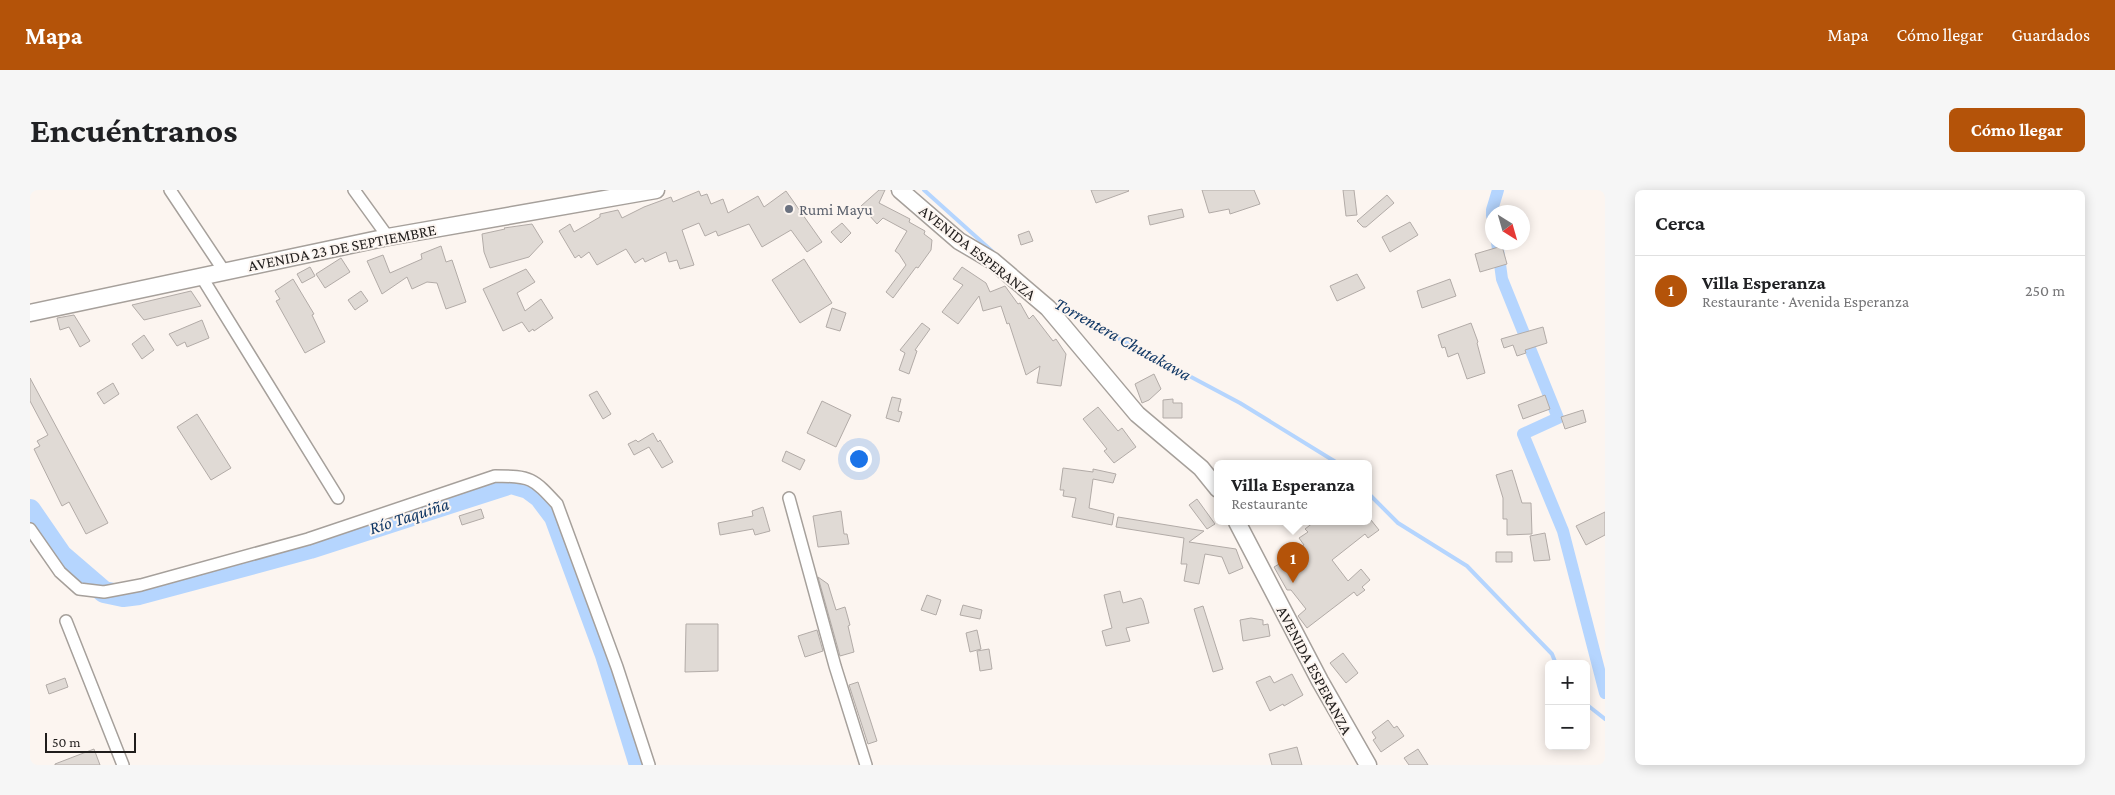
<!DOCTYPE html>
<html lang="es">
<meta charset="utf-8">
<style>
:root{--surface:#fff;--page:#f6f6f6;--text:#202124;--muted:#757577;--line:#e0e0e0;--accent:#b45309}
body{margin:0;font-family:"Crimson Pro",serif;background:var(--page);color:var(--text)}
.controls{position:absolute;right:15px;bottom:15px;display:grid;overflow:hidden;border-radius:8px;box-shadow:0 2px 12px #0003}
.controls button{width:45px;height:45px;display:grid;place-items:center;padding:0;border:0;border-bottom:1px solid var(--line);background:var(--surface);color:var(--text);font:25px sans-serif}
.compass{position:absolute;left:1455px;top:15px;width:45px;height:45px;border-radius:50%;background:var(--surface);box-shadow:0 2px 12px #0003;rotate:143deg}
.scale{position:absolute;left:15px;bottom:12px;width:91px;box-sizing:border-box;padding-left:5px;border:2px solid #201d1c;border-top:0;font-size:14px;line-height:18px;white-space:nowrap;color:#201d1c;-webkit-text-stroke:4px #fcf5f0;paint-order:stroke}
.you{position:absolute;left:828px;top:268px;width:18px;height:18px;margin:-12px;border:4px solid #fff;border-radius:50%;background:#1a73e8;box-shadow:0 0 0 8px #1a73e833}
.badge{display:grid;place-items:center;width:32px;height:32px;border-radius:50%;background:var(--accent);color:#fff;font-size:16px;font-weight:700}
.pin{position:absolute;translate:-50% -41px;filter:drop-shadow(0 1px 2px #0008)}
.pin::after{content:'';position:absolute;top:26px;width:18px;height:15px;background:inherit;clip-path:polygon(0 0,100% 0,50% 100%)}
.popup{position:absolute;left:1184px;top:270px;width:158px;height:65px;box-sizing:border-box;display:grid;place-content:center;border-radius:8px;background:var(--surface);filter:drop-shadow(0 1px 4px #0005);font-size:16px;white-space:nowrap;color:var(--muted)}
.popup b{font-size:19px;color:var(--text)}
.popup::after{content:'';position:absolute;left:50%;top:100%;margin-left:-10px;border:10px solid transparent;border-top-color:var(--surface)}
.list{margin:0;padding:0;list-style:none}
h2{display:flex;justify-content:space-between;align-items:center;height:65px;margin:0;padding:0 20px;font-size:21px}
h2 small{font-size:16px;font-weight:400;color:var(--muted)}
.list li{display:grid;grid-template-columns:32px 1fr auto;gap:15px;align-items:center;box-sizing:border-box;height:70px;padding:0 20px;border-top:1px solid var(--line)}
.list b{display:block;font-size:19px;white-space:nowrap}
.list p{margin:0;font-size:16px;white-space:nowrap;color:var(--muted)}
.list em{font-size:16px;font-style:normal;color:var(--muted)}
.map{position:relative;flex:none;width:1575px;height:575px;overflow:hidden;border-radius:8px}
header{display:flex;align-items:center;gap:30px;box-sizing:border-box;height:70px;padding:0 25px;background:var(--accent);color:#fff}
header strong{font-size:24px}
nav{display:flex;gap:28px;margin-inline-start:auto;font-size:18px}
.intro{display:flex;align-items:center;justify-content:space-between;box-sizing:border-box;height:120px;padding:0 30px}
h1{margin:0;font-size:35px}
.button{padding:12px 22px;border-radius:8px;background:var(--accent);color:#fff;font-size:18px;font-weight:700}
main{display:flex;gap:30px;padding:0 30px}
aside{flex:1;background:var(--surface);border-radius:8px;box-shadow:0 2px 12px #0003}
.map>svg:first-child{display:block}
.lines{fill:none;stroke-linecap:round;stroke-linejoin:round}
.stream{stroke:#b5d5fe;stroke-width:4}
.canal{stroke:#b5d5fe;stroke-width:12}
.river{stroke:#b5d5fe;stroke-width:22}
.building{fill:#e0dad5;stroke:#b2aba7}
.minor-casing{stroke:#a6a09b;stroke-width:14}
.secondary-casing{stroke:#a6a09b;stroke-width:19}
.minor{stroke:#fff;stroke-width:11}
.secondary{stroke:#fff;stroke-width:16}
.worship-dot{fill:#6b7280;stroke:#fcf5f0;stroke-width:2}
.labels{text-anchor:middle;stroke-width:4;stroke-linejoin:round;paint-order:stroke}
.worship-label{font-size:16px;fill:#5b616d;stroke:#fcf5f0;text-anchor:start}
.street-label{font-size:16px;fill:#201d1c;stroke:#fcf5f0}
.water-label{font-size:18px;font-style:italic;fill:#103765;stroke:#fcf5f0}
</style>
<header>
<strong>Mapa</strong>
<nav><a>Mapa</a><a>Cómo llegar</a><a>Guardados</a></nav>
</header>
<div class="intro"><h1>Encuéntranos</h1><a class="button">Cómo llegar</a></div>
<main>
<div class="map">
<svg width="1575" height="575" viewBox="0 0 1575 575">
<rect width="100%" height="100%" fill="#fcf5f0"/>
<g class="lines">
<path class="stream" d="M 894,0 L 963,62
M 1024,114 L 1210,213 L 1309,274
M 1338,303 L 1368,333 L 1437,376 L 1522,464 L 1526,474
M 1556,514 L 1575,529"/>
<path class="canal" d="M 1462,26 L 1462,20 L 1468,0
M 1467,52 L 1472,89 L 1528,228 L 1493,244 L 1533,341 L 1575,503"/>
<path class="river" d="M 0,320 L 31,365 L 74,402 L 93,406 L 109,404 L 280,358 L 481,293 L 498,298 L 510,307 L 525,327 L 576,465 L 610,575"/>
</g>
<path class="building" d="M 849,0 L 855,0 L 849,13 L 880,29 L 879,32 L 895,41 L 894,44 L 902,50 L 901,60 L 888,78 L 886,77 L 863,108 L 856,102 L 876,75 L 869,64 L 865,61 L 877,41 L 853,28 L 847,34 L 831,16 Z
M 1061,0 L 1098,0 L 1099,1 L 1066,13 Z
M 1172,0 L 1224,0 L 1230,14 L 1200,24 L 1199,19 L 1179,23 Z
M 1313,0 L 1324,0 L 1327,25 L 1316,26 Z
M 669,1 L 671,6 L 677,4 L 681,14 L 693,9 L 698,23 L 728,6 L 734,17 L 756,1 L 792,52 L 777,62 L 761,40 L 732,57 L 719,34 L 688,46 L 686,41 L 675,46 L 669,33 L 652,40 L 664,75 L 650,79 L 647,70 L 639,72 L 636,62 L 615,72 L 613,68 L 605,73 L 596,59 L 567,75 L 559,62 L 551,68 L 549,65 L 545,68 L 529,41 L 540,34 L 544,42 L 570,27 L 570,24 L 588,20 L 592,28 L 614,17 L 641,7 L 643,12 Z
M 1357,5 L 1364,13 L 1336,37 L 1333,37 L 1327,31 Z
M 1152,19 L 1154,27 L 1120,35 L 1118,26 Z
M 1380,32 L 1388,45 L 1360,62 L 1352,47 Z
M 812,33 L 821,43 L 811,53 L 801,42 Z
M 502,34 L 513,52 L 499,67 L 460,78 L 454,62 L 452,44 L 475,39 L 474,38 Z
M 999,41 L 1003,51 L 991,55 L 988,45 Z
M 411,56 L 416,72 L 422,70 L 436,112 L 416,119 L 407,93 L 397,92 L 382,99 L 377,87 L 352,104 L 337,71 L 353,65 L 360,83 L 392,69 L 391,64 Z
M 1472,56 L 1477,74 L 1450,82 L 1445,64 Z
M 311,68 L 320,82 L 295,98 L 286,84 Z
M 774,69 L 802,113 L 770,133 L 742,90 Z
M 280,77 L 285,86 L 272,93 L 267,84 Z
M 932,77 L 956,93 L 960,102 L 975,96 L 988,114 L 990,113 L 999,129 L 1003,125 L 1023,151 L 1026,149 L 1036,164 L 1031,196 L 1007,193 L 1010,176 L 996,185 L 979,133 L 977,134 L 971,116 L 953,121 L 949,106 L 928,134 L 912,122 L 933,95 L 923,89 Z
M 496,79 L 505,92 L 487,103 L 495,121 L 511,109 L 523,128 L 504,141 L 503,139 L 499,142 L 492,132 L 473,141 L 453,99 Z
M 1327,84 L 1335,98 L 1307,111 L 1300,96 Z
M 263,89 L 284,124 L 282,125 L 295,152 L 275,163 L 246,111 L 250,109 L 245,101 Z
M 1420,89 L 1426,106 L 1392,118 L 1387,101 Z
M 161,101 L 171,116 L 114,130 L 102,115 Z
M 331,101 L 338,111 L 325,120 L 318,110 Z
M 802,118 L 816,123 L 810,141 L 796,137 Z
M 44,125 L 60,151 L 50,157 L 39,137 L 30,140 L 27,128 Z
M 172,130 L 179,148 L 157,157 L 155,152 L 147,156 L 139,144 Z
M 892,133 L 900,139 L 885,160 L 887,161 L 879,184 L 869,180 L 875,163 L 870,160 Z
M 1441,133 L 1448,152 L 1447,153 L 1455,183 L 1437,189 L 1428,163 L 1418,167 L 1415,157 L 1412,158 L 1408,145 Z
M 1513,137 L 1517,153 L 1495,160 L 1496,163 L 1487,166 L 1483,155 L 1474,158 L 1471,149 Z
M 114,145 L 124,160 L 112,169 L 102,154 Z
M 1124,184 L 1131,199 L 1119,210 L 1112,213 L 1105,194 Z
M 0,188 L 78,333 L 56,344 L 39,312 L 32,316 L 4,259 L 10,256 L 7,251 L 18,245 L 0,211 Z
M 83,193 L 89,204 L 74,214 L 67,203 Z
M 567,201 L 581,224 L 573,229 L 559,205 Z
M 1515,205 L 1520,219 L 1493,229 L 1488,215 Z
M 862,207 L 871,209 L 868,221 L 872,222 L 869,232 L 856,228 Z
M 1143,209 L 1143,213 L 1152,213 L 1152,228 L 1133,228 L 1133,210 Z
M 792,211 L 821,225 L 806,257 L 777,243 Z
M 1068,217 L 1088,241 L 1092,238 L 1106,257 L 1084,273 L 1074,261 L 1077,259 L 1053,229 Z
M 1553,220 L 1556,232 L 1535,239 L 1531,227 Z
M 167,224 L 201,278 L 181,290 L 147,237 Z
M 623,243 L 628,252 L 630,250 L 643,272 L 632,278 L 619,257 L 604,265 L 598,254 L 606,250 L 608,252 Z
M 756,261 L 775,270 L 770,280 L 752,271 Z
M 1033,278 L 1063,282 L 1063,279 L 1086,284 L 1083,293 L 1063,289 L 1059,318 L 1084,324 L 1082,335 L 1042,327 L 1046,308 L 1033,306 L 1034,300 L 1030,300 Z
M 1482,280 L 1492,313 L 1501,313 L 1502,344 L 1477,345 L 1477,329 L 1473,329 L 1473,308 L 1466,285 Z
M 1167,309 L 1185,334 L 1177,339 L 1159,315 Z
M 733,317 L 740,341 L 725,345 L 723,339 L 690,345 L 688,333 L 723,326 L 722,321 Z
M 451,319 L 454,328 L 432,335 L 429,326 Z
M 811,321 L 814,344 L 817,344 L 819,354 L 788,357 L 783,326 Z
M 1575,322 L 1575,345 L 1556,355 L 1546,336 Z
M 1088,327 L 1174,341 L 1159,352 L 1206,359 L 1213,378 L 1199,384 L 1192,367 L 1175,364 L 1169,394 L 1154,391 L 1157,374 L 1151,374 L 1154,348 L 1086,337 Z
M 1341,330 L 1349,340 L 1338,348 L 1335,344 L 1302,370 L 1318,391 L 1331,379 L 1340,390 L 1332,397 L 1335,400 L 1327,406 L 1324,402 L 1277,438 L 1268,426 L 1276,419 L 1261,400 L 1257,400 L 1244,377 L 1275,359 L 1272,356 L 1274,355 L 1269,348 L 1278,342 L 1275,339 L 1284,332 L 1338,332 Z
M 1515,343 L 1520,370 L 1504,371 L 1500,346 Z
M 1466,362 L 1482,362 L 1482,372 L 1466,372 Z
M 788,387 L 798,394 L 806,420 L 815,417 L 820,435 L 818,436 L 824,462 L 810,466 Z
M 1090,401 L 1093,413 L 1111,408 L 1113,411 L 1119,433 L 1096,438 L 1100,451 L 1076,456 L 1072,441 L 1082,438 L 1074,405 Z
M 897,405 L 911,410 L 906,425 L 891,420 Z
M 933,415 L 952,420 L 950,429 L 930,425 Z
M 1173,416 L 1193,479 L 1183,482 L 1164,419 Z
M 1221,428 L 1233,430 L 1233,435 L 1238,434 L 1240,446 L 1213,451 L 1210,430 Z
M 656,434 L 688,434 L 688,481 L 655,482 Z
M 787,440 L 793,461 L 775,467 L 768,446 Z
M 947,440 L 951,459 L 940,462 L 936,443 Z
M 959,459 L 962,479 L 950,481 L 947,461 Z
M 1313,463 L 1328,483 L 1316,493 L 1300,473 Z
M 1262,484 L 1273,505 L 1254,516 L 1253,514 L 1240,521 L 1226,492 L 1240,486 L 1244,493 Z
M 35,488 L 38,497 L 19,504 L 16,495 Z
M 828,492 L 847,551 L 838,554 L 819,495 Z
M 1358,530 L 1364,538 L 1367,536 L 1374,546 L 1351,562 L 1343,550 L 1346,548 L 1342,542 Z
M 1267,557 L 1272,575 L 1242,575 L 1239,564 Z
M 64,559 L 70,575 L 25,575 L 25,574 Z
M 1388,559 L 1398,575 L 1379,575 L 1374,568 Z"/>
<g class="lines">
<g class="minor-casing">
<path id="minor" d="M 140,0 L 194,81
M 324,0 L 358,47
M 171,86 L 308,308
M 759,308 L 805,476 L 836,575
M 0,339 L 30,382 L 49,399 L 74,402 L 111,395 L 278,349 L 465,286 C 501,286 503,288 527,314 L 587,477 L 619,575
M 36,431 L 93,575"/>
</g>
<g class="secondary-casing">
<path id="secondary" d="M 870,0 L 929,51 L 963,71 L 1018,118 L 1107,224 L 1171,278 L 1188,299
M 0,123 L 358,47 L 626,0
M 1207,332 L 1290,491 L 1338,575"/>
</g>
<use href="#minor" class="minor"/>
<use href="#secondary" class="secondary"/>
</g>
<circle class="worship-dot" cx="759" cy="19" r="5"/>
<g class="labels">
<g class="worship-label">
<text x="769" y="25">Rumi Mayu</text>
</g>
<g class="street-label">
<text transform="translate(312 57) rotate(-11)" y="6">AVENIDA 23 DE SEPTIEMBRE</text>
<text transform="translate(948 62) rotate(38)" y="6">AVENIDA ESPERANZA</text>
<text transform="translate(1285 480) rotate(62)" y="6">AVENIDA ESPERANZA</text>
</g>
<g class="water-label">
<text transform="translate(1093 149) rotate(29)" y="6">Torrentera Chutakawa</text>
<text transform="translate(379 326) rotate(-18)" y="6">Río Taquiña</text>
</g>
</g>
</svg>
<div class="controls">
<button>+</button>
<button>−</button>
</div>
<svg class="compass" viewBox="-18 -18 36 36"><path d="M0-13l5 13h-10z" fill="#e53935"/><path d="M0 13l5-13h-10z" fill="#757577"/></svg>
<div class="scale">50 m</div>
<div class="you"></div>
<div class="pin badge" style="left:1263px;top:393px">1</div>
<div class="popup"><b>Villa Esperanza</b>Restaurante</div>
</div>
<aside>
<h2>Cerca<small></small></h2>
<ul class="list">
<li><span class="badge">1</span><div><b>Villa Esperanza</b><p>Restaurante · Avenida Esperanza</p></div><em>250 m</em></li>
</ul>
</aside>
</main>
